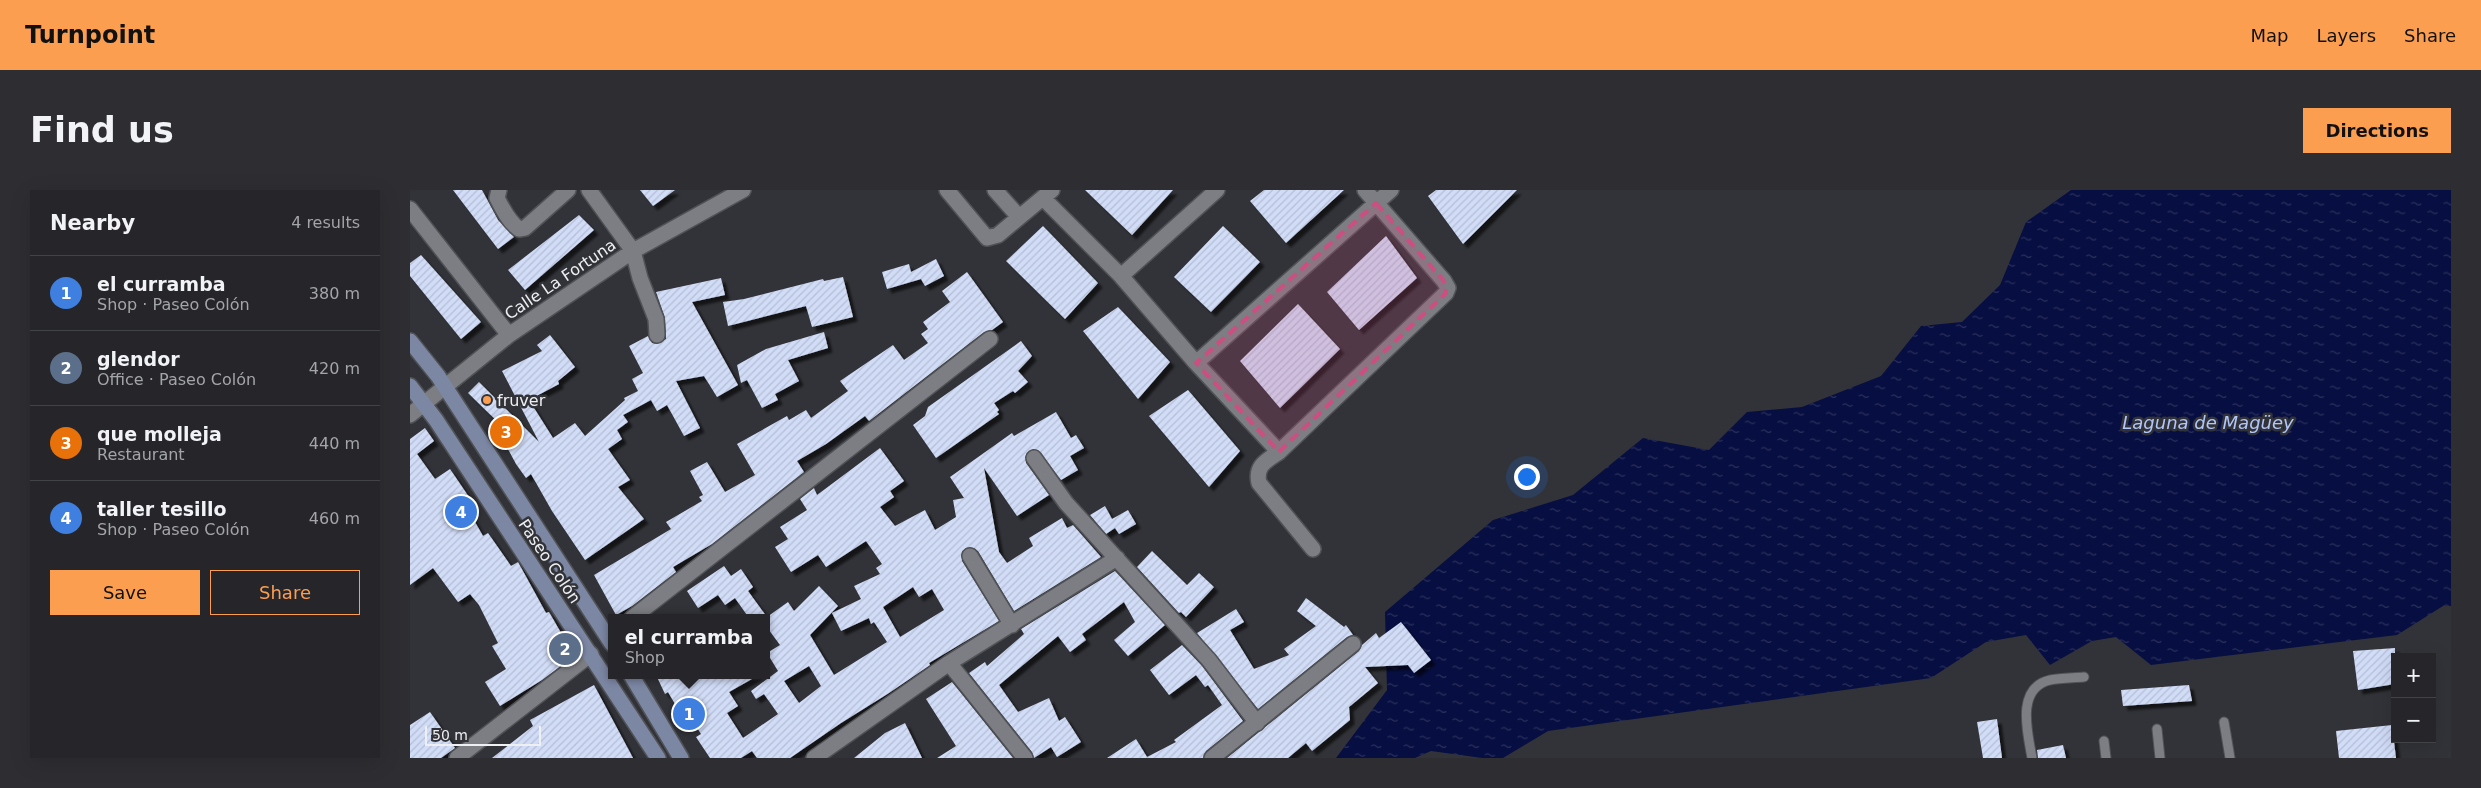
<!DOCTYPE html>
<meta charset="utf-8">
<style>
:root{--surface:#26262a;--page:#2e2e32;--text:#f1f3f6;--muted:#a4a5a8;--line:#424347;--accent:#fb9e50}
body{margin:0;font-family:"DejaVu Sans",sans-serif;background:var(--page);color:var(--text)}
.controls{position:absolute;right:15px;bottom:15px;display:grid;overflow:hidden;border-radius:0px;box-shadow:0 5px 20px #0002}
.controls button{width:45px;height:45px;display:grid;place-items:center;padding:0;border:0;border-bottom:1px solid var(--line);background:var(--surface);color:var(--text);font:25px sans-serif}
.scale{position:absolute;left:15px;bottom:12px;width:116px;box-sizing:border-box;padding-left:5px;border:2px solid #eeeff2;border-top:0;font-size:14px;line-height:18px;white-space:nowrap;color:#eeeff2;-webkit-text-stroke:4px #323338;paint-order:stroke}
.you{position:absolute;left:1116px;top:286px;width:18px;height:18px;margin:-12px;border:4px solid #fff;border-radius:50%;background:#1a73e8;box-shadow:0 0 0 8px #1a73e833}
.badge{display:grid;place-items:center;width:32px;height:32px;border-radius:50%;background:var(--accent);color:#fff;font-size:16px;font-weight:700}
.pin{position:absolute;translate:-50% -50%;border:2px solid #fff;box-shadow:0 1px 5px #0006}
.popup{position:absolute;left:198px;top:424px;width:162px;height:65px;box-sizing:border-box;display:grid;place-content:center;border-radius:0px;background:var(--surface);filter:drop-shadow(0 1px 4px #0005);font-size:16px;white-space:nowrap;color:var(--muted)}
.popup b{font-size:19px;color:var(--text)}
.popup::after{content:'';position:absolute;left:50%;top:100%;margin-left:-10px;border:10px solid transparent;border-top-color:var(--surface)}
.list{margin:0;padding:0;list-style:none}
h2{display:flex;justify-content:space-between;align-items:center;height:65px;margin:0;padding:0 20px;font-size:21px}
h2 small{font-size:16px;font-weight:400;color:var(--muted)}
.list li{display:grid;grid-template-columns:32px 1fr auto;gap:15px;align-items:center;box-sizing:border-box;height:75px;padding:0 20px;border-top:1px solid var(--line)}
.list b{display:block;font-size:19px;white-space:nowrap}
.list p{margin:0;font-size:16px;white-space:nowrap;color:var(--muted)}
.list em{font-size:16px;font-style:normal;color:var(--muted)}
.actions{display:flex;gap:10px;padding:15px 20px}
.actions a{flex:1;padding:11px 0;border:1px solid var(--accent);border-radius:0px;text-align:center;font-size:18px;color:var(--accent)}
.actions .main{background:var(--accent);color:#111}
.map{position:relative;flex:none;width:2041px;height:568px;overflow:hidden;border-radius:0px}
header{display:flex;align-items:center;gap:30px;box-sizing:border-box;height:70px;padding:0 25px;background:var(--accent);color:#111}
header strong{font-size:24px}
nav{display:flex;gap:28px;margin-inline-start:auto;font-size:18px}
.intro{display:flex;align-items:center;justify-content:space-between;box-sizing:border-box;height:120px;padding:0 30px}
h1{margin:0;font-size:35px}
.button{padding:12px 22px;border-radius:0px;background:var(--accent);color:#111;font-size:18px;font-weight:700}
main{display:flex;gap:30px;padding:0 30px}
aside{flex:1;background:var(--surface);border-radius:0px;box-shadow:0 5px 20px #0002}
.map>svg:first-child{display:block}
.water{fill:url(#water-ripples)}
.building{fill:url(#building-hatch);fill-rule:evenodd;filter:url(#shadow)}
.lines{fill:none;stroke-linecap:round;stroke-linejoin:round}
.lane-casing{stroke:#505256;stroke-width:11}
.street-casing{stroke:#505256;stroke-width:18}
.secondary-casing{stroke:#505256;stroke-width:18}
.lane{stroke:#7c7e83;stroke-width:9}
.street{stroke:#7c7e83;stroke-width:15}
.secondary{stroke:#7c87a4;stroke-width:15}
.marked{fill:#cd4e81;fill-opacity:0.2;stroke:#cd4e81;stroke-width:4;stroke-dasharray:10 6;stroke-linejoin:round}
.poi-dot{fill:#fb9e50;stroke:#323338;stroke-width:2}
.labels{text-anchor:middle;stroke-width:5;stroke-linejoin:round;paint-order:stroke}
.street-label{font-size:16px;fill:#eeeff2;stroke:#323338}
.poi-label{font-size:16px;fill:#eeeff2;stroke:#323338;text-anchor:start}
.water-label{font-size:18px;font-style:italic;fill:#b2c6f9;stroke:#323338}
</style>
<header>
<strong>Turnpoint</strong>
<nav><a>Map</a><a>Layers</a><a>Share</a></nav>
</header>
<div class="intro"><h1>Find us</h1><a class="button">Directions</a></div>
<main>
<aside>
<h2>Nearby<small>4 results</small></h2>
<ul class="list">
<li><span class="badge" style="background:#3f7fe0">1</span><div><b>el curramba</b><p>Shop · Paseo Colón</p></div><em>380 m</em></li>
<li><span class="badge" style="background:#5c6f8a">2</span><div><b>glendor</b><p>Office · Paseo Colón</p></div><em>420 m</em></li>
<li><span class="badge" style="background:#e8710a">3</span><div><b>que molleja</b><p>Restaurant</p></div><em>440 m</em></li>
<li><span class="badge" style="background:#3f7fe0">4</span><div><b>taller tesillo</b><p>Shop · Paseo Colón</p></div><em>460 m</em></li>
</ul>
<div class="actions"><a class="main">Save</a><a>Share</a></div>
</aside>
<div class="map">
<svg width="2041" height="568" viewBox="0 0 2041 568">
<defs>
<pattern id="water-ripples" width="26" height="14" patternUnits="userSpaceOnUse" patternTransform="scale(1.25)"><rect width="26" height="14" fill="#070e41"/><path d="M2 4q2-2 4 0t4 0M15 11q2-2 4 0t4 0" fill="none" stroke="#2b315d"/></pattern>
<pattern id="building-hatch" width="6" height="6" patternUnits="userSpaceOnUse" patternTransform="scale(1.25)"><rect width="6" height="6" fill="#d1dcf7"/><path d="M-1 1l2-2M0 6l6-6M5 7l2-2" fill="none" stroke="#b5bed4"/></pattern>
<filter id="shadow"><feDropShadow dx="4.5" dy="4.5" stdDeviation="1" flood-color="#0009"/></filter>
</defs>
<rect width="100%" height="100%" fill="#323338"/>
<path class="water" d="M 1661,0 L 2041,0 L 2041,416 L 2033,416 L 1987,445 L 1741,475 L 1706,447 L 1682,451 L 1640,475 L 1616,445 L 1576,452 L 1521,488 L 1138,541 L 1093,568 L 1072,568 L 1021,561 L 1005,568 L 926,568 L 977,500 L 975,422 L 1083,330 L 1163,305 L 1233,248 L 1299,260 L 1337,222 L 1392,217 L 1471,186 L 1511,136 L 1552,132 L 1590,95 L 1616,32 Z"/>
<path class="building" d="M 43,0 L 72,0 L 88,30 L 104,47 L 88,59 Z
M 230,0 L 265,0 L 243,16 Z
M 675,0 L 763,0 L 722,45 Z
M 854,0 L 934,0 L 876,53 L 840,11 Z
M 1026,0 L 1107,0 L 1053,54 L 1018,6 Z
M 169,25 L 184,40 L 115,100 L 98,80 Z
M 633,36 L 688,93 L 655,129 L 596,71 Z
M 813,36 L 850,72 L 801,122 L 764,87 Z
M 976,46 L 1007,88 L 949,140 L 917,102 Z
M 11,65 L 71,132 L 51,149 L 0,86 L 0,73 Z
M 526,69 L 534,86 L 515,96 L 511,89 L 477,99 L 472,82 L 499,74 L 501,82 Z
M 557,82 L 593,132 L 582,140 L 574,142 L 459,231 L 455,226 L 416,254 L 387,271 L 394,282 L 302,354 L 263,377 L 266,382 L 222,416 L 206,425 L 184,385 L 261,339 L 256,332 L 292,311 L 289,307 L 293,305 L 280,281 L 297,272 L 315,302 L 345,285 L 327,254 L 377,226 L 379,230 L 396,220 L 401,228 L 438,201 L 430,191 L 483,155 L 494,170 L 518,153 L 511,144 L 518,139 L 513,132 L 540,112 L 532,101 Z
M 433,87 L 443,127 L 402,137 L 396,116 L 318,136 L 313,112 L 334,109 L 413,89 L 414,91 Z
M 311,88 L 315,105 L 282,112 L 328,195 L 307,207 L 294,186 L 266,191 L 290,238 L 274,246 L 257,215 L 247,221 L 241,210 L 213,225 L 218,232 L 207,240 L 212,249 L 198,259 L 220,290 L 208,297 L 234,329 L 175,370 L 142,321 L 121,284 L 116,288 L 106,274 L 86,237 L 90,234 L 58,203 L 69,192 L 129,252 L 92,181 L 132,161 L 127,155 L 140,145 L 165,177 L 148,191 L 149,194 L 119,210 L 143,248 L 165,233 L 175,246 L 215,210 L 214,208 L 228,201 L 222,189 L 233,183 L 219,156 L 238,146 L 242,153 L 247,154 L 256,149 L 255,128 L 246,102 Z
M 888,114 L 930,159 L 870,218 L 830,171 Z
M 708,117 L 760,172 L 728,209 L 673,141 Z
M 414,142 L 418,158 L 378,170 L 389,191 L 365,204 L 368,210 L 352,218 L 337,190 L 331,193 L 327,175 L 356,159 Z
M 611,151 L 622,166 L 608,181 L 618,192 L 605,203 L 603,201 L 584,213 L 589,220 L 587,222 L 589,224 L 526,268 L 503,235 L 515,226 L 518,217 Z
M 778,200 L 830,261 L 799,297 L 739,226 Z
M 646,222 L 661,248 L 666,245 L 674,258 L 660,266 L 668,280 L 651,290 L 628,260 L 623,259 L 616,264 L 616,273 L 639,305 L 607,326 L 574,278 L 589,362 L 597,373 L 623,356 L 619,348 L 652,328 L 657,338 L 663,335 L 691,367 L 604,421 L 568,361 L 564,358 L 556,358 L 552,362 L 552,371 L 589,431 L 519,473 L 520,475 L 479,503 L 431,533 L 380,568 L 347,568 L 342,561 L 331,568 L 300,568 L 286,547 L 291,544 L 279,525 L 273,528 L 258,502 L 255,504 L 246,485 L 349,485 L 319,502 L 328,516 L 317,523 L 333,548 L 368,524 L 354,504 L 346,509 L 341,501 L 368,481 L 357,463 L 370,455 L 356,436 L 356,428 L 339,428 L 325,408 L 315,415 L 308,405 L 288,418 L 277,401 L 314,376 L 321,386 L 331,379 L 343,397 L 338,401 L 357,427 L 378,412 L 384,421 L 409,396 L 428,416 L 400,445 L 424,485 L 477,452 L 464,432 L 461,434 L 459,428 L 431,441 L 422,423 L 451,409 L 444,396 L 470,384 L 466,378 L 472,374 L 456,351 L 416,377 L 408,365 L 381,382 L 365,357 L 378,349 L 370,337 L 397,320 L 390,309 L 404,298 L 407,305 L 470,258 L 494,291 L 480,301 L 484,307 L 470,317 L 485,336 L 515,320 L 525,340 L 546,327 L 543,310 L 554,308 L 540,287 L 602,243 L 604,246 ZM 503,397 L 509,407 L 522,399 L 534,420 L 490,447 L 473,417 ZM 399,476 L 411,496 L 389,513 L 374,491 Z
M 15,238 L 24,251 L 7,264 L 25,289 L 40,279 L 59,307 L 53,311 L 73,346 L 78,343 L 101,376 L 108,372 L 136,423 L 139,422 L 154,448 L 157,447 L 168,463 L 132,490 L 90,516 L 75,492 L 96,479 L 82,456 L 88,453 L 69,415 L 60,404 L 48,412 L 23,378 L 0,395 L 0,249 Z
M 695,316 L 702,329 L 718,320 L 726,334 L 709,344 L 705,338 L 696,344 L 680,325 Z
M 742,361 L 777,395 L 789,383 L 804,397 L 776,427 L 771,422 L 769,423 L 727,377 Z
M 705,381 L 755,435 L 718,466 L 704,450 L 725,432 L 714,412 L 672,444 L 676,450 L 660,462 L 648,446 L 589,495 L 608,522 L 639,508 L 649,531 L 655,527 L 671,552 L 647,567 L 641,557 L 624,568 L 622,562 L 559,483 L 575,472 L 577,476 L 614,444 L 611,439 Z
M 896,408 L 934,437 L 936,435 L 943,445 L 937,447 L 848,519 L 787,443 L 826,419 L 834,432 L 820,440 L 844,479 L 879,465 L 874,459 L 906,436 L 887,421 Z
M 991,432 L 1021,470 L 1004,483 L 998,475 L 955,477 L 968,493 L 939,517 L 940,530 L 902,561 L 896,553 L 878,568 L 817,568 L 949,461 L 952,455 L 966,443 L 969,448 Z
M 772,455 L 792,476 L 833,531 L 796,561 L 793,568 L 697,568 L 726,549 L 737,567 L 766,552 L 764,550 L 812,515 L 798,495 L 795,497 L 786,485 L 759,505 L 740,480 Z
M 1985,458 L 1985,494 L 1948,500 L 1943,461 Z
M 542,492 L 603,568 L 527,568 L 546,556 L 516,509 Z
M 184,495 L 223,568 L 82,568 L 123,536 L 120,530 Z
M 1779,495 L 1782,511 L 1713,516 L 1711,500 Z
M 20,522 L 45,558 L 31,568 L 0,568 L 0,535 Z
M 1587,529 L 1592,568 L 1573,568 L 1567,532 Z
M 495,533 L 512,568 L 444,568 L 475,543 Z
M 1982,535 L 1986,568 L 1929,568 L 1926,541 Z
M 1653,555 L 1656,568 L 1628,568 L 1627,560 Z"/>
<g class="lines">
<g class="lane-casing">
<path id="lane" d="M 1814,532 L 1820,568
M 1747,539 L 1750,568
M 1694,551 L 1696,568
M 1622,568 C 1618,544 1605,498 1640,490 C 1651,488 1663,488 1674,487"/>
</g>
<g class="street-casing">
<path id="street" d="M 89,0 L 87,8 C 92,18 99,32 109,39 L 115,38 L 158,0
M 179,0 L 223,61 L 230,88 L 246,129 L 247,145
M 537,0 L 577,48 L 588,45 L 642,0
M 585,0 L 609,27
M 633,8 L 711,86 L 786,173 L 869,262
M 0,19 L 99,145
M 711,86 L 807,0
M 786,173 L 981,0
M 0,225 L 99,145 L 223,61 L 333,0
M 624,268 L 656,313 L 799,470 L 847,533
M 903,359 L 849,293 C 845,276 856,271 869,262 L 1036,103 L 1038,98 L 1034,91 L 955,0
M 560,366 L 602,435
M 222,428 L 580,149
M 539,473 L 615,568
M 47,568 L 181,464
M 404,568 L 539,473 L 707,368
M 802,568 L 943,454"/>
</g>
<g class="secondary-casing">
<path id="secondary" d="M 0,151 L 28,186 L 202,454
M 0,196 L 26,230 L 248,568
M 221,485 L 271,568"/>
</g>
<use href="#lane" class="lane"/>
<use href="#street" class="street"/>
<use href="#secondary" class="secondary"/>
</g>
<path class="marked" d="M 966,13 L 1034,91 L 1036,103 L 869,262 L 786,173 Z"/>
<circle class="poi-dot" cx="77" cy="210" r="5"/>
<g class="labels">
<g class="street-label">
<text transform="translate(150 89) rotate(-34)" y="6">Calle La Fortuna</text>
<text transform="translate(140 371) rotate(56)" y="6">Paseo Colón</text>
</g>
<g class="poi-label">
<text x="87" y="216">fruver</text>
</g>
<g class="water-label">
<text x="1798" y="239">Laguna de Magüey</text>
</g>
</g>
</svg>
<div class="controls">
<button>+</button>
<button>−</button>
</div>
<div class="scale">50 m</div>
<div class="you"></div>
<div class="pin badge" style="left:279px;top:524px;background:#3f7fe0">1</div>
<div class="popup"><b>el curramba</b>Shop</div>
<div class="pin badge" style="left:155px;top:459px;background:#5c6f8a">2</div>
<div class="pin badge" style="left:96px;top:242px;background:#e8710a">3</div>
<div class="pin badge" style="left:51px;top:322px;background:#3f7fe0">4</div>
</div>
</main>
